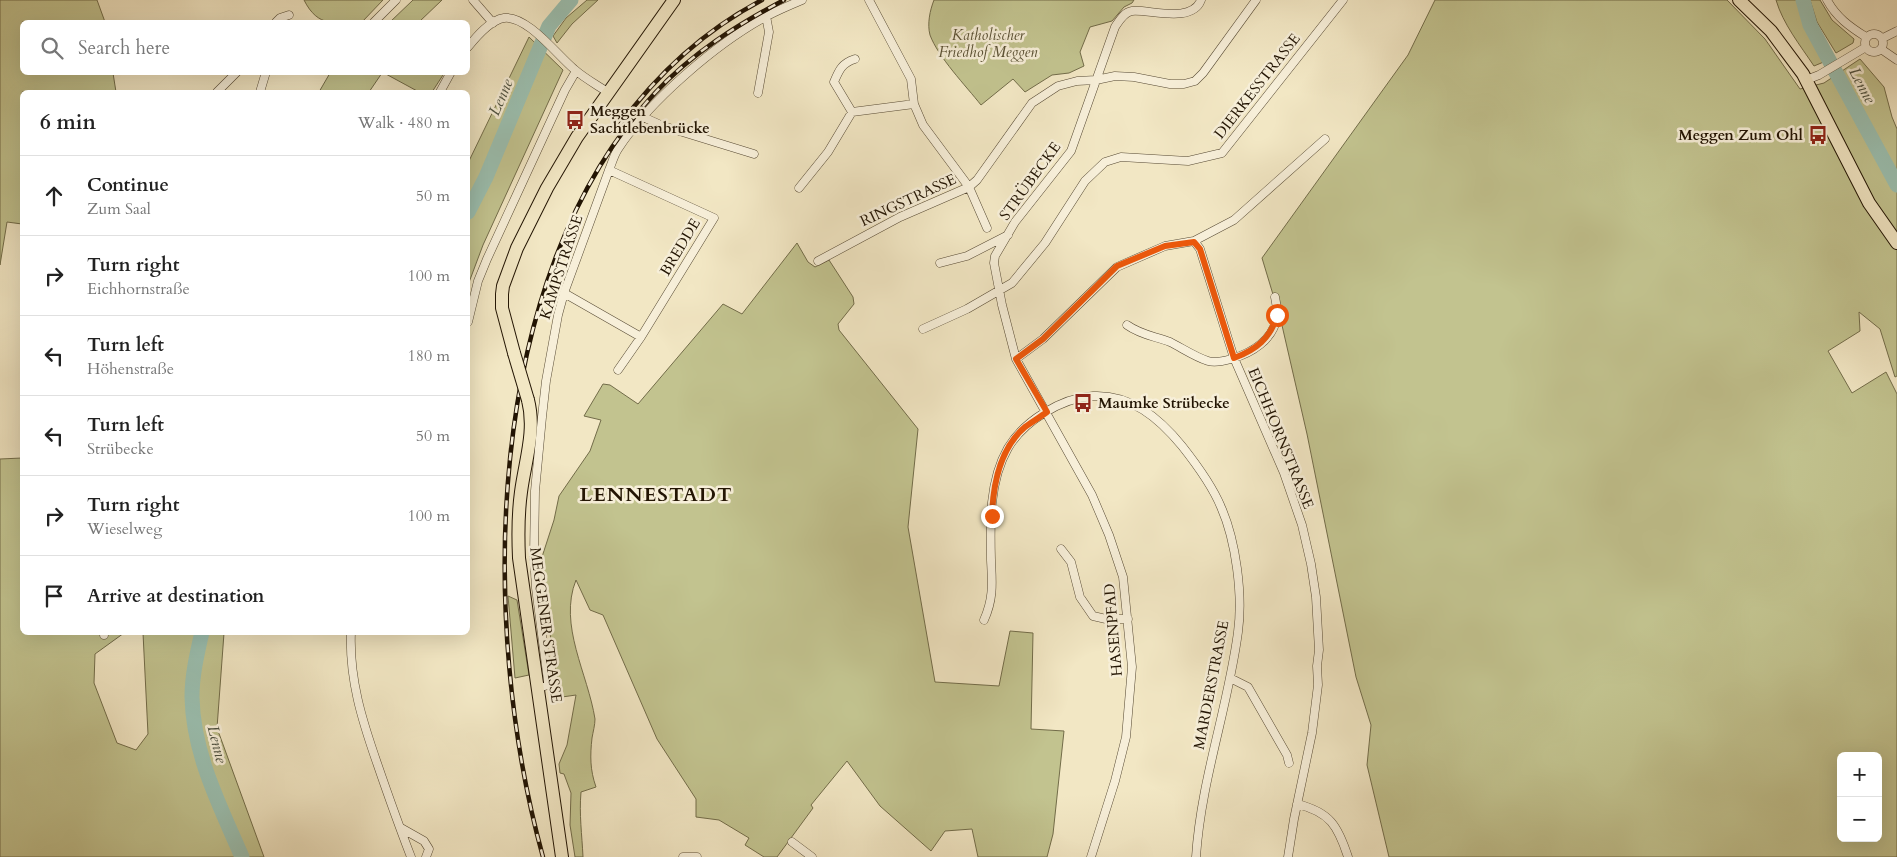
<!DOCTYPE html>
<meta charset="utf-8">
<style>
:root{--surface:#fff;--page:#f2f2f2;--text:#222;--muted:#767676;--line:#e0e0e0}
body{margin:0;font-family:Cardo,serif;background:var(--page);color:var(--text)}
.controls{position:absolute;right:15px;bottom:15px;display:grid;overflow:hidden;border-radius:8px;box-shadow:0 5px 20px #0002}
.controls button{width:45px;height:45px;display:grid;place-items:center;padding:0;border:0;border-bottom:1px solid var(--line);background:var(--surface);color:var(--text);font:25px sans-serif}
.stop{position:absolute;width:15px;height:15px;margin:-11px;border:4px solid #ea580c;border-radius:50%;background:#fff}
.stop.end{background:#ea580c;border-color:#fff;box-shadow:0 1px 5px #0008}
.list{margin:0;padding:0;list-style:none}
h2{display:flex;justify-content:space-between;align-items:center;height:65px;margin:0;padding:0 20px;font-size:21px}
h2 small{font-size:16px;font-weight:400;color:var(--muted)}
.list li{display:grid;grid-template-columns:32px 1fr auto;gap:15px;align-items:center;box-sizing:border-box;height:80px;padding:0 20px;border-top:1px solid var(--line)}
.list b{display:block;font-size:19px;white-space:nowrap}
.list p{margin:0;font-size:16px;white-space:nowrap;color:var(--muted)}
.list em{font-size:16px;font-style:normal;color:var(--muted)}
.icon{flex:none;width:28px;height:28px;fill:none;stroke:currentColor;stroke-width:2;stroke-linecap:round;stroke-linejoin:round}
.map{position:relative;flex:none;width:1897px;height:857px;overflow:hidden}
.search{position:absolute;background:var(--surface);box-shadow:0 5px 20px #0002;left:20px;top:20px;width:450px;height:55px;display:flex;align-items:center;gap:12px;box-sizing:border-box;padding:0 18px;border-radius:8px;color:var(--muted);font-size:19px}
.panel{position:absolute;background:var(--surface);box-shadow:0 5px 20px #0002;left:20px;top:90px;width:450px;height:545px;border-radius:8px}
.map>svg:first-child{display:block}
.green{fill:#c2c38f;stroke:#726c49;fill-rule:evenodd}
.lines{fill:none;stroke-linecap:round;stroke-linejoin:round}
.river{stroke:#9bc0b1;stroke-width:15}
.minor-casing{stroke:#564933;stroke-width:9}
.primary-casing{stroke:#221403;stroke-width:14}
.minor{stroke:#f7efd9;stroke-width:8}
.primary{stroke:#f2e7c4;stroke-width:12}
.rail-casing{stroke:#221403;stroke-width:4.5}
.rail{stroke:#f7efd9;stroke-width:2.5;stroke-dasharray:8;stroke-linecap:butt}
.primary-bridge-casing{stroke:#221403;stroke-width:14;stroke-linecap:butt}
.primary-bridge{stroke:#f2e7c4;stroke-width:12}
.route{stroke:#ea580c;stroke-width:6}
.labels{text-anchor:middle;stroke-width:5;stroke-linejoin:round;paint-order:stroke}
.park-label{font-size:15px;font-style:italic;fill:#5a5134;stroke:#f7efd9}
.street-label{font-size:15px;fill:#221403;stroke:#f7efd9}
.poi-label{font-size:15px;font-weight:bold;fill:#221403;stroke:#f7efd9;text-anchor:start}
.water-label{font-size:16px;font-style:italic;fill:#4c5040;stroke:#f7efd9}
.district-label{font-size:20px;font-weight:bold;letter-spacing:1px;fill:#221403;stroke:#f7efd9}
</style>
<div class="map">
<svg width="1897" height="857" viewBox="0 0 1897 857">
<rect width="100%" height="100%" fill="#f2e7c4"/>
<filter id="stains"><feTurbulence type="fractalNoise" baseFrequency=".004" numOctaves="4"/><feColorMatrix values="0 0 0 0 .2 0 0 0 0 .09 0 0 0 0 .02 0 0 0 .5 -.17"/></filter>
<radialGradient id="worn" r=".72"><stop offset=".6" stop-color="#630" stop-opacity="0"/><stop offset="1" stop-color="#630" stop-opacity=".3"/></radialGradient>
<path class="green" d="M 0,0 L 97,0 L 105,22 L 22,22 L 22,72 L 113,73 L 116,92 L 22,92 L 22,224 L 7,222 L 0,265 Z
M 304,0 L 383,0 L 362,22 C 335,23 318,28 304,0 Z
M 413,0 L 442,0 L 419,22 L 390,22 Z
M 587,0 L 598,0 L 572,24 L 557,43 L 553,36 L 566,18 Z
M 934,0 L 1134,0 L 1132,3 L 1124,7 L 1112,21 L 1090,27 L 1080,52 L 1084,66 L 1069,73 L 1052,75 L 1025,92 L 1013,79 L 981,105 C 966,86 938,57 930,35 C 927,24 930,10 934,0 Z
M 1435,0 L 1727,0 L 1765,39 L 1800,89 L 1824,83 L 1860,59 L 1884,87 L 1892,117 L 1897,129 L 1897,376 L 1895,377 L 1880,329 L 1859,312 L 1860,331 L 1828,351 L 1852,393 L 1886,372 L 1897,394 L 1897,857 L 1389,857 L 1367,765 L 1371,725 L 1356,677 L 1307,434 L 1281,321 L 1262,258 L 1408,55 ZM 1841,756 L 1878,756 L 1878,838 L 1841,838 Z
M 1776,0 L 1798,0 C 1803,23 1814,41 1826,61 L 1814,66 C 1800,45 1783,24 1776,0 Z
M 1810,0 L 1820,0 L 1832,20 L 1854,39 L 1853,43 L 1836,53 L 1817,22 Z
M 529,37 L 563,70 L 483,245 L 468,285 L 468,163 Z
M 441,72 L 443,75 L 432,92 L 419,92 L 384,73 Z
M 330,73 L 330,72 L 382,73 L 369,92 L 319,92 Z
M 797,243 L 808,262 L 815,267 L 829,260 L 853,297 L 854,304 L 838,324 L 839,330 L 918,429 L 908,527 L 935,682 L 999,686 L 1010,631 L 1033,633 L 1031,729 L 1064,731 L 1053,834 L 1047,857 L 978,857 L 972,829 L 945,831 L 931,851 L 880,806 L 847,761 L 811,805 L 813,808 L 777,857 L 764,857 L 745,845 L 749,838 L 719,820 L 696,817 L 696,799 L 657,739 L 603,615 L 590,610 L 576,580 C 558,625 588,674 595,719 C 595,725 593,732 592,738 C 590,756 590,770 596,787 L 581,792 C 579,814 582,835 583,857 L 575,857 L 570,825 L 571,793 L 564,774 L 560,773 L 559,764 L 567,745 L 576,695 L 562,697 L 553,657 L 541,560 L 554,520 L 559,496 L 590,451 L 601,420 L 584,416 L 603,384 L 610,385 L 638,404 L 723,304 L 742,314 Z
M 22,458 L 22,632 L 124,633 L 95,654 L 94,683 L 117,743 L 136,750 L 148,734 L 143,633 L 224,633 L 217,728 L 264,857 L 0,857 L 0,459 Z
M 508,596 L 517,600 L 529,675 L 515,678 Z"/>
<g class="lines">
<path class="river" d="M 1803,0 L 1810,25 L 1897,185
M 468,212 L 486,177 L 549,26 L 571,0
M 202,632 C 197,654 192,675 192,697 C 193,754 220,806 242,857"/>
<g class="minor-casing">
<path id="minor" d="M 473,0 L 493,23
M 869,0 L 911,79 L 914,104 L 923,125 L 969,187 L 987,228
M 1827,0 C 1836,17 1850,27 1866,37
M 276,22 L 280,18 L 289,15
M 374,22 L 396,0
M1865 43a9 9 0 1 1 18 0a9 9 0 1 1-18 0Z
M 1883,38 L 1897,31
M 468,47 C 476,37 490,20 504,18 C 527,15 557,55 574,69 C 584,78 597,85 609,93
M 1881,49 L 1897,60
M 855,59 C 842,63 839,70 834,82 L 852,112 L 914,104
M 1806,80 L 1819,75 L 1866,47
M 217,92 L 237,72
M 260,92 L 266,72
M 440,92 L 451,72
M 758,93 L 769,32 L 766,16
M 643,117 L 663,126 L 754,154
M 609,170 L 714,218 L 641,337 L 618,370
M 799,188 L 828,152 L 852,112
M 1194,241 L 1200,249 L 1234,358 L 1284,473 L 1302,525 L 1311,564 L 1316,597 L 1319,650 L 1317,666 L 1318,685 L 1312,733 L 1294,819 L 1288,857
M 818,261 L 900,217 L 969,187 L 977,180 L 1032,103 L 1058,86 L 1077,81 L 1096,80 L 1115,76 L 1134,77 L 1170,84 L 1184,84 L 1195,81 L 1203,73 L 1256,0
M 940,263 L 967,256 L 1008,235
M 564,293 L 641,337
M 468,322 L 478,281 L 487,259 L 565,90 L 576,71
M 1127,325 C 1141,335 1154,336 1170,342 C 1182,348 1195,357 1208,361 C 1215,363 1224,361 1231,359 C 1252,353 1273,340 1277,317 C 1278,311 1276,303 1275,297
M 923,329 L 967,309 L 1012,283 L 1045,243 L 1085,181 L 1105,162 L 1121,157 L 1188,161 L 1222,153 L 1343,0
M 1016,359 L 1043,339 L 1117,267 L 1165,246 L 1194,241 L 1234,220 L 1325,139
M 1061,549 L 1071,562 L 1080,597 L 1093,616 L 1106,619 L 1128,619
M 984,620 C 994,598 992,582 991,560 C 990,523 989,481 1008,448 C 1024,421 1061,398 1093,396 C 1131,394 1159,418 1182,446 C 1197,465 1212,485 1221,507 C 1236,541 1243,595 1238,632 C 1228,708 1201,780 1196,857
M 351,632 C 349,679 362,720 377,763 C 388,795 399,826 411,857
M 104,635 L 104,632
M 1230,678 L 1248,687 L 1287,755 L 1289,763
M 538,688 L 548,685 L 548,681 L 536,588 L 534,556 L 535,491 L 542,417 L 546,381 L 558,315 L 564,293 L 609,170 C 612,163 614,155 618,149 C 649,101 717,43 767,16 C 778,10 790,5 802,0
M 1297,804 C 1330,812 1338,826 1348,857
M 401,828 L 424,841 L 429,849 L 426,857
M 792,842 L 812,857
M 683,857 L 697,857
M 1091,857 L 1115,781 L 1126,737 L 1132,667 L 1123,577 L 1109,535 L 1092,495 L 1016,359 L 1002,305 L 994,263 L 995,256 L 1015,222 L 1071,151 L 1115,27 C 1119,21 1124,12 1132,11 C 1149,9 1192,24 1201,0"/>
</g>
<g class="primary-casing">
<path id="primary" d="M 1739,0 L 1771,31 L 1803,74 L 1869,203 L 1897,243
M 514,353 L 502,308 L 502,294 L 503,286 L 517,248 L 547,188 L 577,137 L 674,0
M 528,400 C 536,431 525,461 521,492 C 518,514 518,536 519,558 L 562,857"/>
</g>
<use href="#minor" class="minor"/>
<use href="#primary" class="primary"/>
<g class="rail-casing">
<path id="rail" d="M 619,126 C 657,74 705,30 762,0
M 543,857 C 479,626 482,278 655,93 C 692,53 737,25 784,0"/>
</g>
<use href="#rail" class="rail"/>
<g class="primary-bridge-casing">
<path id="primary-bridge" d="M 514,353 L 528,400"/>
</g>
<use href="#primary-bridge" class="primary-bridge"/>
</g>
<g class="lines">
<path class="route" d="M 992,516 C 993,485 999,449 1025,427 C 1032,422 1040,417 1047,412 L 1016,359 L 1043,339 L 1117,266 L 1165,246 L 1194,242 L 1200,249 L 1234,358 C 1256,350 1271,338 1277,315"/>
</g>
<defs>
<g id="bus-bare" transform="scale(1.5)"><path d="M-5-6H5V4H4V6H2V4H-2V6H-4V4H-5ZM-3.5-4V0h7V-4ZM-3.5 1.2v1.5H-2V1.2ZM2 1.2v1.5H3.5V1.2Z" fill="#8f2418" stroke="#f7efd9" stroke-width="2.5" paint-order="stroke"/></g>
</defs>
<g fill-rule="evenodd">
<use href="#bus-bare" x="575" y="120"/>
<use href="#bus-bare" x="1818" y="135"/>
<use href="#bus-bare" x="1083" y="403"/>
</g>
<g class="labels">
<g class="park-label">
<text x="988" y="40">Katholischer<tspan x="988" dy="17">Friedhof Meggen</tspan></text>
</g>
<g class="street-label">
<text transform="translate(1257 86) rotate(-52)" y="5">DIERKESSTRASSE</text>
<text transform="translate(1030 181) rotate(-54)" y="5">STRÜBECKE</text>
<text transform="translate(908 200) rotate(-25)" y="5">RINGSTRASSE</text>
<text transform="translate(680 247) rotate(-59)" y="5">BREDDE</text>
<text transform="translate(561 267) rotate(-72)" y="5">KAMPSTRASSE</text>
<text transform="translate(1281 438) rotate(68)" y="5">EICHHORNSTRASSE</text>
<text transform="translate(546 625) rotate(82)" y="5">MEGGENER STRASSE</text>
<text transform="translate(1113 630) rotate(-95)" y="5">HASENPFAD</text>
<text transform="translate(1211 685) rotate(-79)" y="5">MARDERSTRASSE</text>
</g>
<g class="poi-label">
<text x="590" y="116">Meggen<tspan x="590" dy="17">Sachtlebenbrücke</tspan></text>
<text x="1803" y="140" text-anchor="end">Meggen Zum Ohl</text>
<text x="1098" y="408">Maumke Strübecke</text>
</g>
<g class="water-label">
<text transform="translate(1863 85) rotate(62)" y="6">Lenne</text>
<text transform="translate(500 97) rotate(-67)" y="6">Lenne</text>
<text transform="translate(218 744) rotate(76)" y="6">Lenne</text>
</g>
<g class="district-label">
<text x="656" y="501">LENNESTADT</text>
</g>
</g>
<rect width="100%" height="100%" filter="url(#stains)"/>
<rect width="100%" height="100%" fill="url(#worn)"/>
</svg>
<div class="controls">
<button>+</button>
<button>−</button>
</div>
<div class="stop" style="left:1277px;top:315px"></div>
<div class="stop end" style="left:992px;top:516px"></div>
<div class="search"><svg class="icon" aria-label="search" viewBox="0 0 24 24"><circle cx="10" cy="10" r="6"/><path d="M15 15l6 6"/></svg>Search here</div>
<section class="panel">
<h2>6 min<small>Walk · 480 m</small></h2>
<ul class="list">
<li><svg class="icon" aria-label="ahead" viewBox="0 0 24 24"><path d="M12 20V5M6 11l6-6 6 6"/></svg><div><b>Continue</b><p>Zum Saal</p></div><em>50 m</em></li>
<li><svg class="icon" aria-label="right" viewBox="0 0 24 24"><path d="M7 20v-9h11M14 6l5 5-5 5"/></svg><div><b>Turn right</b><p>Eichhornstraße</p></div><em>100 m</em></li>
<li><svg class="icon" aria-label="left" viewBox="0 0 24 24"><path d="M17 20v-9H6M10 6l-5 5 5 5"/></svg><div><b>Turn left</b><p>Höhenstraße</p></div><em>180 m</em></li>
<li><svg class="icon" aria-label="left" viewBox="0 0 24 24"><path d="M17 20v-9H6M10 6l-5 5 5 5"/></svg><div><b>Turn left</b><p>Strübecke</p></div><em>50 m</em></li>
<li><svg class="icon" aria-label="right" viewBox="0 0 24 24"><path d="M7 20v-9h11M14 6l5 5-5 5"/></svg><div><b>Turn right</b><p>Wieselweg</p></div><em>100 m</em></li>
<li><svg class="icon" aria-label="arrive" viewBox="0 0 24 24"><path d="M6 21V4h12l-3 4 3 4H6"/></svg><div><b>Arrive at destination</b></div></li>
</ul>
</section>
</div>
